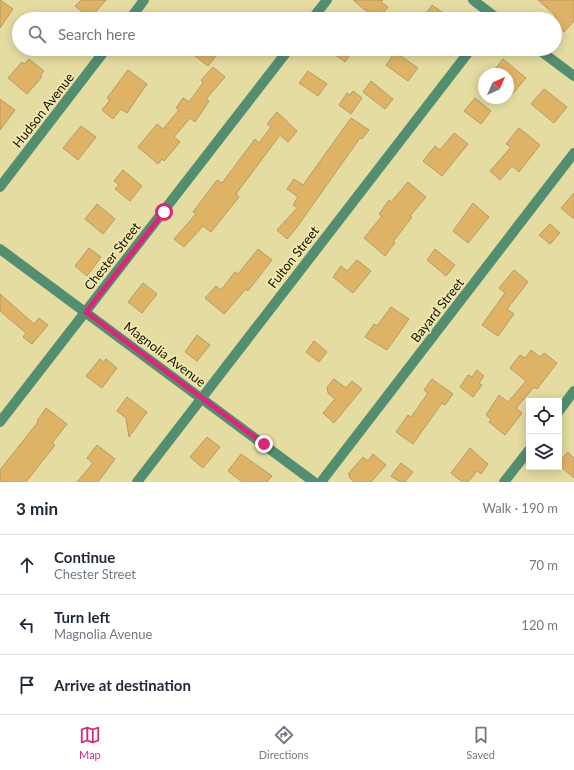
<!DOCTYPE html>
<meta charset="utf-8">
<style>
:root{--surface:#fff;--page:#f6f6f7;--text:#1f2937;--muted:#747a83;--line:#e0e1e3;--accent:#db2777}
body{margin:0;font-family:Lato,sans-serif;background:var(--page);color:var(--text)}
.controls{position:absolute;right:12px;bottom:12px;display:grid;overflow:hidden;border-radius:0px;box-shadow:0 2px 10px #0003}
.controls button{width:36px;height:36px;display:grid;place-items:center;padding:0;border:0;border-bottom:1px solid var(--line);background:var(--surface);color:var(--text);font:20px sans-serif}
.compass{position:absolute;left:478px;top:68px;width:36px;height:36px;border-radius:50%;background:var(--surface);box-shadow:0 2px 10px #0003;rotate:45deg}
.stop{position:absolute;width:12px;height:12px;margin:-9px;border:3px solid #db2777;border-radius:50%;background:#fff}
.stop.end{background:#db2777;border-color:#fff;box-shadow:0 1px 4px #0008}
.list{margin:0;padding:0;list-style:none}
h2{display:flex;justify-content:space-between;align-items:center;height:52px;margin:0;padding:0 16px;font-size:17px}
h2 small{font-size:13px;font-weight:400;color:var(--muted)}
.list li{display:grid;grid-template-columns:26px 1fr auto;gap:12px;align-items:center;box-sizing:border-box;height:60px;padding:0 16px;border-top:1px solid var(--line)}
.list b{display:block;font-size:15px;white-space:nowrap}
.list p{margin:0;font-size:13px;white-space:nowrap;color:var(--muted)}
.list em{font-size:13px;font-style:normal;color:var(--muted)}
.icon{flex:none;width:22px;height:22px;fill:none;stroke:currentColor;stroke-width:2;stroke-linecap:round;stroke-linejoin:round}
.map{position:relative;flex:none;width:574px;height:482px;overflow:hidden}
.search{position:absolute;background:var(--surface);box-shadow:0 2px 10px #0003;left:12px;right:12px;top:12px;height:44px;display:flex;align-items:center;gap:10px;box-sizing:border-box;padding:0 14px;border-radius:22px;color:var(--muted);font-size:15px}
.sheet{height:232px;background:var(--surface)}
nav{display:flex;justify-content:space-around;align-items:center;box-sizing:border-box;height:56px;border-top:1px solid var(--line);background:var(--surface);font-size:11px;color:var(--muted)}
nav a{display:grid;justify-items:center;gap:2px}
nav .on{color:var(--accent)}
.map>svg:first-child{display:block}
.building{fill:#dfb365;stroke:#b89a67}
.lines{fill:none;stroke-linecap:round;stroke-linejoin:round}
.minor{stroke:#548e71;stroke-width:10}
.tertiary{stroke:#548e71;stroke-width:10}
.route{stroke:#db2777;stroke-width:5}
.labels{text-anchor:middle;stroke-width:3.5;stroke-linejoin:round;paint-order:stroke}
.street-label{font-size:13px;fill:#141000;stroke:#f2e9af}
</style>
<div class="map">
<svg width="574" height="482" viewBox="0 0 574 482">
<rect width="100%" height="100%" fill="#e5dca2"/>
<path class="building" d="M 0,0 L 13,9 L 0,28 Z
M 81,0 L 106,0 L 90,18 L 75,6 Z
M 353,0 L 383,0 L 381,2 L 388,7 L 381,16 L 374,10 L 371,15 Z
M 538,0 L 574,0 L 574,21 L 564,32 L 561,29 L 555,36 L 555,15 Z
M 432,5 L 452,19 L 422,19 Z
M 186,49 L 207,49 L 216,56 L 208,66 Z
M 327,49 L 354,49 L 345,62 Z
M 395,52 L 418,68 L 408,81 L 386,65 Z
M 29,59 L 44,71 L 40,76 L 42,77 L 27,94 L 8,78 L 22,62 L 24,64 Z
M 503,59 L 526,78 L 508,99 L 508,74 L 491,74 Z
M 213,67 L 225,77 L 206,99 L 209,101 L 195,122 L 190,118 L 174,137 L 180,142 L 164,161 L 162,159 L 158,164 L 138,147 L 157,124 L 163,129 L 179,110 L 176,108 L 183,98 L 189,102 L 203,83 L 201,80 Z
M 128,70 L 147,84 L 127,113 L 121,109 L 113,119 L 102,110 L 110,100 L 107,98 Z
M 308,71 L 327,84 L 318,96 L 299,83 Z
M 371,81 L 393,99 L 385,109 L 363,92 Z
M 544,89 L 567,107 L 554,123 L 531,104 Z
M 353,91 L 362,98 L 351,114 L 339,105 L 347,93 L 350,95 Z
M 475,98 L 491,111 L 481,124 L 464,111 Z
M 0,99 L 15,110 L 0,130 Z
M 277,112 L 297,131 L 288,142 L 280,135 L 236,194 L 239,197 L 211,232 L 203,226 L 184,247 L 174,239 L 196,214 L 193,212 L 217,180 L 222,183 L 255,139 L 259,143 L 271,127 L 267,124 Z
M 351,118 L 369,130 L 362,139 L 360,138 L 297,227 L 287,239 L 277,230 L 297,208 L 293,205 L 298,197 L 287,189 L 294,179 L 303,185 Z
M 81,126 L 96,137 L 78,160 L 63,148 Z
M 519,128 L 540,145 L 519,172 L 512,166 L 500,180 L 490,171 L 511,147 L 506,144 Z
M 454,133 L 468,144 L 442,176 L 423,161 L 435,146 L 440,150 Z
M 123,170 L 142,186 L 130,201 L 115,189 L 119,185 L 114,181 Z
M 408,182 L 426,197 L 410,216 L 412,217 L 393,242 L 395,243 L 385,256 L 364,238 L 382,216 L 379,214 L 389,200 L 391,202 Z
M 574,193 L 574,219 L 561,208 Z
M 473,203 L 489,217 L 468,243 L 453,231 Z
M 97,204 L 115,219 L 103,234 L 85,219 Z
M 550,224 L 560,233 L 550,244 L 539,235 Z
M 89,248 L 101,257 L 87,276 L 75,266 Z
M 258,249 L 272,260 L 248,291 L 246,289 L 224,314 L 205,298 L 216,286 L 221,290 L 235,272 L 238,274 Z
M 435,249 L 455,265 L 446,276 L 427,260 Z
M 357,260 L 371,271 L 353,293 L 333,277 L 341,266 L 347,271 Z
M 514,270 L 528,282 L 507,309 L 514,314 L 498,336 L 482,325 L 505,293 L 499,288 Z
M 143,283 L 157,294 L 142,313 L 128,302 Z
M 0,294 L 34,324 L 39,318 L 48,325 L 32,344 L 23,337 L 26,333 L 0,311 Z
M 391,307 L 409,319 L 387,350 L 365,337 L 374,324 L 377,326 Z
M 197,335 L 210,345 L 197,361 L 185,352 Z
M 314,341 L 327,352 L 319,362 L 306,352 Z
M 531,350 L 540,357 L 544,353 L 557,363 L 537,389 L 534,387 L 516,408 L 522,413 L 505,435 L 489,422 L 491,419 L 486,415 L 499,395 L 508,402 L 526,381 L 510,368 L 520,355 L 525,358 Z
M 100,359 L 104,362 L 106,359 L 117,368 L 102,388 L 86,376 Z
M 477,370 L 484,376 L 479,383 L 482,385 L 473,397 L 460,387 L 468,375 L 472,377 Z
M 334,379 L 346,388 L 352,381 L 362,389 L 334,423 L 323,413 L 335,399 L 328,393 L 327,387 Z
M 432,379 L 453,394 L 445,405 L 442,403 L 413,444 L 396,432 L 408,415 L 411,417 L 428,393 L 424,390 Z
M 127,397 L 147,412 L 129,437 L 126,418 L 117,411 Z
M 46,408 L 67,424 L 52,443 L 55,445 L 26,482 L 0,482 L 0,470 L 38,422 L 37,421 Z
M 207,437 L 220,447 L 203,468 L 190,457 Z
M 97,445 L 115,459 L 98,482 L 77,482 L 93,463 L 87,458 Z
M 470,448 L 488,464 L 481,474 L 477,471 L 468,482 L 462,482 L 451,473 Z
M 568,452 L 574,458 L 574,478 L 559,465 L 559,461 Z
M 241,454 L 272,476 L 267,482 L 242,482 L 228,471 Z
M 373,454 L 386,465 L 371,482 L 354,482 L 349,477 L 350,475 L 348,474 L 363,457 L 368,461 Z
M 401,463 L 413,472 L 405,482 L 400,482 L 391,476 Z"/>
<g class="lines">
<path class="minor" d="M 473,0 L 498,19
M 312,19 L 327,0
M 538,49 L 574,76
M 0,249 L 314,482
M 559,411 L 574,391
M 0,422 L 289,49
M 137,482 L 471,49
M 321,482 L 574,153
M 504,482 L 529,450"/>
<path class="tertiary" d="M 130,19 L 144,0
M 0,187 L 106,49"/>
</g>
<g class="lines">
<path class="route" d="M 164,212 L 86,312 L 264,444"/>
</g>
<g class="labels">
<g class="street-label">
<text transform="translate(43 110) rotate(-52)" y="5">Hudson Avenue</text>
<text transform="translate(112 256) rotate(-52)" y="5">Chester Street</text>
<text transform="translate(293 257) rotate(-52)" y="5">Fulton Street</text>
<text transform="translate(437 310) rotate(-52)" y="5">Bayard Street</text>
<text transform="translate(165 354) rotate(37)" y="5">Magnolia Avenue</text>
</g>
</g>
</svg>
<div class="controls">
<button><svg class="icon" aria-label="locate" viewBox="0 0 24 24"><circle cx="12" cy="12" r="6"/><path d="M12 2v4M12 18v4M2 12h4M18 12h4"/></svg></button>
<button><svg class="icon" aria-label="layers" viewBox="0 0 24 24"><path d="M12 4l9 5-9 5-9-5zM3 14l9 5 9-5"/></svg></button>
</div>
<svg class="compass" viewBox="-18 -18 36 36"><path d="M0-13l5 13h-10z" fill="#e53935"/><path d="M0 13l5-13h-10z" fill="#747a83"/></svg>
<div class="stop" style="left:164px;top:212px"></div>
<div class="stop end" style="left:264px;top:444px"></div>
<div class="search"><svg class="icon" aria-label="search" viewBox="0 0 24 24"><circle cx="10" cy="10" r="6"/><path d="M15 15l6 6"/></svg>Search here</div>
</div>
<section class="sheet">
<h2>3 min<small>Walk · 190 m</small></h2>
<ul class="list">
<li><svg class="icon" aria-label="ahead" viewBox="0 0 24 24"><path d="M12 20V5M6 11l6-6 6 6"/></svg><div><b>Continue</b><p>Chester Street</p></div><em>70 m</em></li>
<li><svg class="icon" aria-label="left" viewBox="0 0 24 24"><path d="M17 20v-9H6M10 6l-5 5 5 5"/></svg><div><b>Turn left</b><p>Magnolia Avenue</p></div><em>120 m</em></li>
<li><svg class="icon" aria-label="arrive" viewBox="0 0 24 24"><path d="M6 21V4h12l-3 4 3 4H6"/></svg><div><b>Arrive at destination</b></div></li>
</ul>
</section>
<nav>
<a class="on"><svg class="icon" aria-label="map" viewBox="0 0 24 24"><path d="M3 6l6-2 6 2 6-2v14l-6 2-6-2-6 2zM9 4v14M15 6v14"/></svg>Map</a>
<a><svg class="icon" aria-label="directions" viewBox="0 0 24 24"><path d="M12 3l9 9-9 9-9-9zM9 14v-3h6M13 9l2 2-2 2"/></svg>Directions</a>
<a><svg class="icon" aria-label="saved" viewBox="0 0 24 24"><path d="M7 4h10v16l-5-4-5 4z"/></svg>Saved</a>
</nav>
